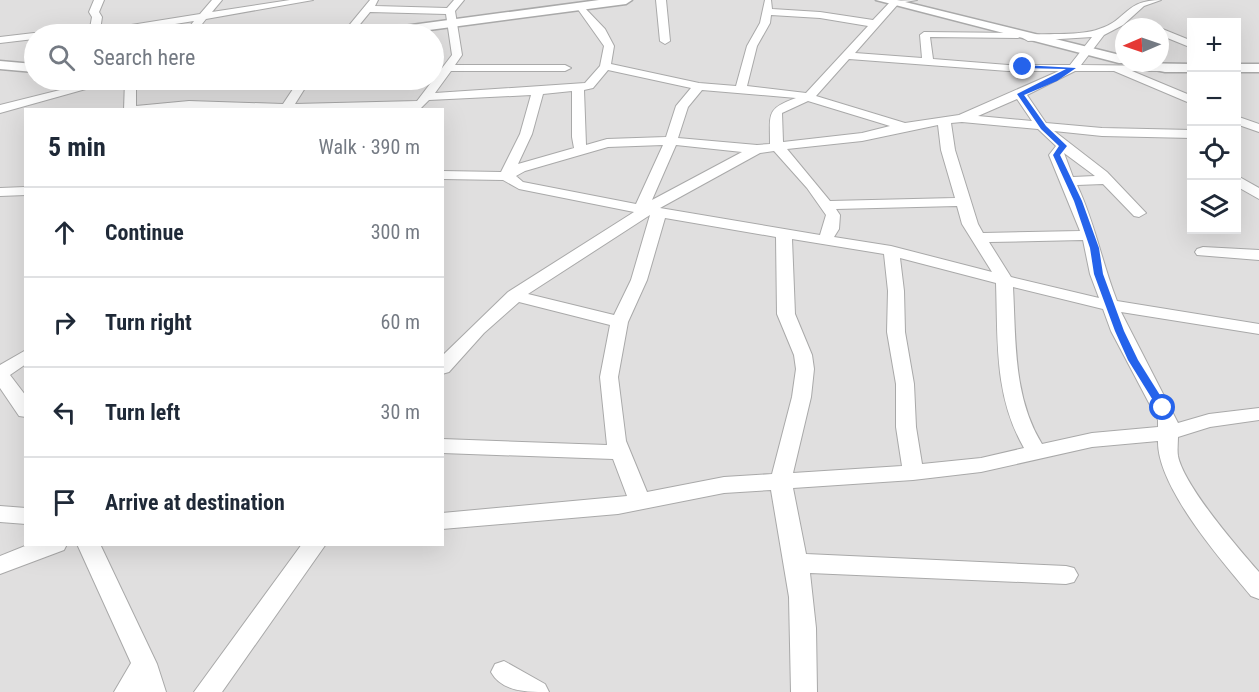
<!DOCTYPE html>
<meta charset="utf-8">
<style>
:root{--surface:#fff;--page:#f2f2f3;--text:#1f2937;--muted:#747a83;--line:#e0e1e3}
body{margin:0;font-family:"Roboto Condensed",sans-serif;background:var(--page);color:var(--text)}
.controls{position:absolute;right:18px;top:18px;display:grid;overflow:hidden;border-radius:0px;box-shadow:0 6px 24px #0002}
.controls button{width:54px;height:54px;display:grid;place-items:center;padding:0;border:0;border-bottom:2px solid var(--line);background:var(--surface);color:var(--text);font:30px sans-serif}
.compass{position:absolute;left:1115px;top:18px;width:54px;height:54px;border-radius:50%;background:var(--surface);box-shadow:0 6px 24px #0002;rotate:268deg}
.stop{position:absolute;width:18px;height:18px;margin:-14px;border:4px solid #2563eb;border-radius:50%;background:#fff}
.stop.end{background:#2563eb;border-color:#fff;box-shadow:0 2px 6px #0008}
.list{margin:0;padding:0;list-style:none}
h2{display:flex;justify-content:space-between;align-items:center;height:78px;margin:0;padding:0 24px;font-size:26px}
h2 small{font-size:20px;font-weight:400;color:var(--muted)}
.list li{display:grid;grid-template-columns:39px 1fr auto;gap:18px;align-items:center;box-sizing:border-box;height:90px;padding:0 24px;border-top:2px solid var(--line)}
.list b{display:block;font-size:22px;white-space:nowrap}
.list em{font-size:20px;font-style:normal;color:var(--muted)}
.icon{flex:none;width:33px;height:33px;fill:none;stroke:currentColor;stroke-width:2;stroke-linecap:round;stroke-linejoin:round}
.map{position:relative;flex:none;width:1259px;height:692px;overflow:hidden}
.search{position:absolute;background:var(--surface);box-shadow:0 6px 24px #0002;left:24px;top:24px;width:420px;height:66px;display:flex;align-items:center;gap:15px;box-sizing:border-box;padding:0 21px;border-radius:33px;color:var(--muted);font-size:22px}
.panel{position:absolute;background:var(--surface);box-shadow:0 6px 24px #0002;left:24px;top:108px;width:420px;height:438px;border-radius:0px}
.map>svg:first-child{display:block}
.residential{fill:#e0dfdf;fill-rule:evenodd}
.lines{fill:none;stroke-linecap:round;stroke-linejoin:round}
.minor-casing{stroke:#a9a9a9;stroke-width:2}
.tertiary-casing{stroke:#a9a9a9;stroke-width:3}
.minor{fill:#fff;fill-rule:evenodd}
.tertiary{fill:#fff;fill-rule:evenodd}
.route{fill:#2563eb}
</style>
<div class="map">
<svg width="1259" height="692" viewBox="0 0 1259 692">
<rect width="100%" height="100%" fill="#f2efe9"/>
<path class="residential" d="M 0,0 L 1259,0 L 1259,692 L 0,692 ZM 1192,22 L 1236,22 L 1236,230 L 1192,230 ZM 1124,27 L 1160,27 L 1160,63 L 1124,63 ZM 34,34 L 434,34 L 434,80 L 34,80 ZM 26,110 L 442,110 L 442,544 L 26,544 Z"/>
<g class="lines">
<g class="minor-casing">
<path id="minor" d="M 94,0 L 104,0 L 99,12 L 102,17 L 100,30 L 200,14 L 212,0 L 222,0 L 212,12 L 290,0 L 313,0 L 206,19 L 194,34 L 184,34 L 194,21 L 112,34 L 89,34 L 92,17 L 89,12 Z
M 370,0 L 378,0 L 375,6 L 447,8 L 454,0 L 464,0 L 455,11 L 462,55 L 455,65 L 565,65 L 571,68 L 565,71 L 451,71 L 435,93 L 585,83 L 600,66 L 604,46 L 577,8 L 582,5 L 605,29 L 614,46 L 611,64 L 699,83 L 736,86 L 747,46 L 760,23 L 765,0 L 771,0 L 772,9 L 820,12 L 873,20 L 891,1 L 917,0 L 899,3 L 855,53 L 922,58 L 920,35 L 924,32 L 1022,33 L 1023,35 L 1018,38 L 930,37 L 933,59 L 1008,65 L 1070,65 L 1092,37 L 1028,41 L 1023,38 L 1028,35 C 1048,33 1081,36 1099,29 C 1128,20 1124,0 1161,0 L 1144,6 L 1123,25 L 1104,35 L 1081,65 L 1169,66 L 1169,70 L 1165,71 L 1132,71 L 1192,96 L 1192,104 L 1114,71 L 1075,71 L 1027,95 L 1046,123 L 1102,128 L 1192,130 L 1192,138 L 1102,136 L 1054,131 L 1107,172 L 1146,213 L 1139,217 L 1134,216 L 1103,184 L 1077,185 C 1095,223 1102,263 1117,301 L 1259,324 L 1259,334 L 1121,312 L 1178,423 L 1209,414 L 1259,408 L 1259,420 L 1210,427 L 1178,437 C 1178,443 1177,450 1178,456 C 1184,486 1238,548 1259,572 L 1259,599 L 1251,596 C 1221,560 1157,487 1158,441 L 1092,447 L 981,472 L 913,480 L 793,488 L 806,554 L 1066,566 L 1074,568 L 1078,575 L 1074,582 L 1066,584 L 810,573 L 816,628 L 817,692 L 791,692 L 789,597 L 771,490 L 724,493 L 618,514 L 442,529 L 442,513 L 627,496 L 613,459 L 442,453 L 442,439 L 607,445 L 600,377 L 610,325 L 519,302 L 484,333 L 449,372 L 442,374 L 442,356 L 508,292 L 634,212 L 519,189 L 503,180 L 442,179 L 442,171 L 501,172 L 520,134 L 531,95 L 429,100 L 421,108 L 386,110 L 124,110 L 125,80 L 136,80 L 136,106 L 189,101 L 283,104 L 299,80 L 310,80 L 295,104 L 417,101 L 452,55 L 446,14 L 370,12 L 352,34 L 342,34 ZM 771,15 L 820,18 L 868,26 L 806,93 L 747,86 L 757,46 L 770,23 ZM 849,59 L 1008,71 L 1059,71 L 959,115 L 905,123 L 816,96 ZM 608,70 L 691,88 L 676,106 L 666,137 L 607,139 L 586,145 L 584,90 L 593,88 ZM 702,90 L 796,98 C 766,109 770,113 770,144 L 757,145 L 678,138 L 688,107 ZM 572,91 L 572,137 L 574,148 L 518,164 L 532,134 L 543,94 ZM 1017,99 L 1032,121 L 978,116 ZM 808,101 L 890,126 L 862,133 L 783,142 L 782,113 ZM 962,122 L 1038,129 L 1056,146 L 1049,155 L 1080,231 L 983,233 L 978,224 L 955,150 L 951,123 ZM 938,125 L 941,150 L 955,198 L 830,201 L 787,149 L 862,141 ZM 663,145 L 636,204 L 523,182 L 516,176 L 525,171 L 608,147 ZM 676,145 L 742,152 L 652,200 ZM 774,151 L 807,188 L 826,215 L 820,235 L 660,208 L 760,153 ZM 1064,153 L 1095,176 L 1073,177 ZM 957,206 L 962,224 L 992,272 L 891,246 L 834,237 L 839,229 L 840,215 L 836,209 ZM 650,215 L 631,280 L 614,315 L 528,294 ZM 665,218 L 776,237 L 777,314 L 794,355 L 796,369 L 792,397 L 772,474 L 724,477 L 647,492 L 626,441 L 618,377 L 628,322 L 647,280 ZM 792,239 L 884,254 L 888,291 L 887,332 L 896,384 L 896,427 L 902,466 L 793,473 L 811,397 L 814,369 L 812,355 L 795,314 ZM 1083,240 L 1090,274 L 1099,298 L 1011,277 L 989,242 ZM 900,258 L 996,283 C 998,341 994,396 1024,448 L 981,458 L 922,464 L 916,427 L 914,384 L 905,332 L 904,291 ZM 1013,287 L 1103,309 L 1111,331 L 1158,420 L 1158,427 L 1092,433 L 1042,444 C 1013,397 1016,341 1013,287 Z
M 656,0 L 666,0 L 670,41 L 665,44 L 660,41 Z
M 1160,28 L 1192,41 L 1192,48 L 1160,35 Z
M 34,33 L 38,34 L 34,34 L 34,39 L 0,43 L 0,37 Z
M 100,80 L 118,80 L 0,113 L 0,105 Z
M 1236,116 L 1259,124 L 1259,132 L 1236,124 Z
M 1236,175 L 1259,188 L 1259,199 L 1236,186 Z
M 26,187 L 26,195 L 0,196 L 0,188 Z
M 1203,247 L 1259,250 L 1259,260 L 1197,255 L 1195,252 L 1197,249 Z
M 26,350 L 26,364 L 10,375 L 26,396 L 26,417 L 19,416 L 0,388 L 0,365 Z
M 0,506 L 26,508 L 26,524 L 0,522 Z
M 30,544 L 67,544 L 64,550 L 0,574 L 0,556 Z
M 77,544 L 100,544 L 157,664 L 166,692 L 114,692 L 131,663 Z
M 302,544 L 326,544 L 222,692 L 194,692 Z
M 504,661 L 545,684 L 549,692 C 527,692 502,692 491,672 L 495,664 Z"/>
</g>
<g class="tertiary-casing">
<path id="tertiary" d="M 599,0 L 632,0 L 626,4 L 399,34 L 368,34 L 374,30 Z
M 876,0 L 897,0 L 1124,56 L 1124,63 L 1129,63 L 1119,63 Z
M 0,61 L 34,64 L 34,72 L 0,69 Z
M 1132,63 L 1192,64 L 1192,72 L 1165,72 L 1134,66 Z
M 1236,64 L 1259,64 L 1259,72 L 1236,72 Z"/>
</g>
<use href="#minor" class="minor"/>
<use href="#tertiary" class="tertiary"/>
</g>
<path class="route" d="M 1023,65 L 1076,68 L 1057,81 L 1024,95 L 1046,126 L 1067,146 L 1060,155 L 1082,201 L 1099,248 L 1103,274 L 1124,331 L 1138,360 L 1168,408 L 1167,410 L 1159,410 L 1128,360 L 1115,331 L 1094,274 L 1090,248 L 1074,201 L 1053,155 L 1059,146 L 1041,129 L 1017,94 L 1066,69 L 1021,68 Z"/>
</svg>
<div class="controls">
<button>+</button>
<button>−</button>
<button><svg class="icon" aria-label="locate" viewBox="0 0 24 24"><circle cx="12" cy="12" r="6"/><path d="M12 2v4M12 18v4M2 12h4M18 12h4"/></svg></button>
<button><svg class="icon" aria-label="layers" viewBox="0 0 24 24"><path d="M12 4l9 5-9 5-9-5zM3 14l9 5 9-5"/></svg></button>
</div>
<svg class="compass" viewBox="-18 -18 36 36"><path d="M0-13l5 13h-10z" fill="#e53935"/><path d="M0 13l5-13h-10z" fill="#747a83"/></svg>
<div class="stop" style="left:1163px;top:408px"></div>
<div class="stop end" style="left:1023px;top:67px"></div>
<div class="search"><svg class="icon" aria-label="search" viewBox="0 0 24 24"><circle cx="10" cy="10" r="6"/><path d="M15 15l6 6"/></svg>Search here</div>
<section class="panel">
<h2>5 min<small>Walk · 390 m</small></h2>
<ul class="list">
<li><svg class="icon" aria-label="ahead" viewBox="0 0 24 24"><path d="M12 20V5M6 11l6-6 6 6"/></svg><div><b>Continue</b></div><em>300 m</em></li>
<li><svg class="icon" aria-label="right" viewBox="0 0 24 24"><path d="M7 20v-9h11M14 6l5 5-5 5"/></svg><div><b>Turn right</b></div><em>60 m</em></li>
<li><svg class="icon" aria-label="left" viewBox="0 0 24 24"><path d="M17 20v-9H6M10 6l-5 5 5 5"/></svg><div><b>Turn left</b></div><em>30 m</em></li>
<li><svg class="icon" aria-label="arrive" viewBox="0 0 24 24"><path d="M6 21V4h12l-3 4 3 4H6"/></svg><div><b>Arrive at destination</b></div></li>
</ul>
</section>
</div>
